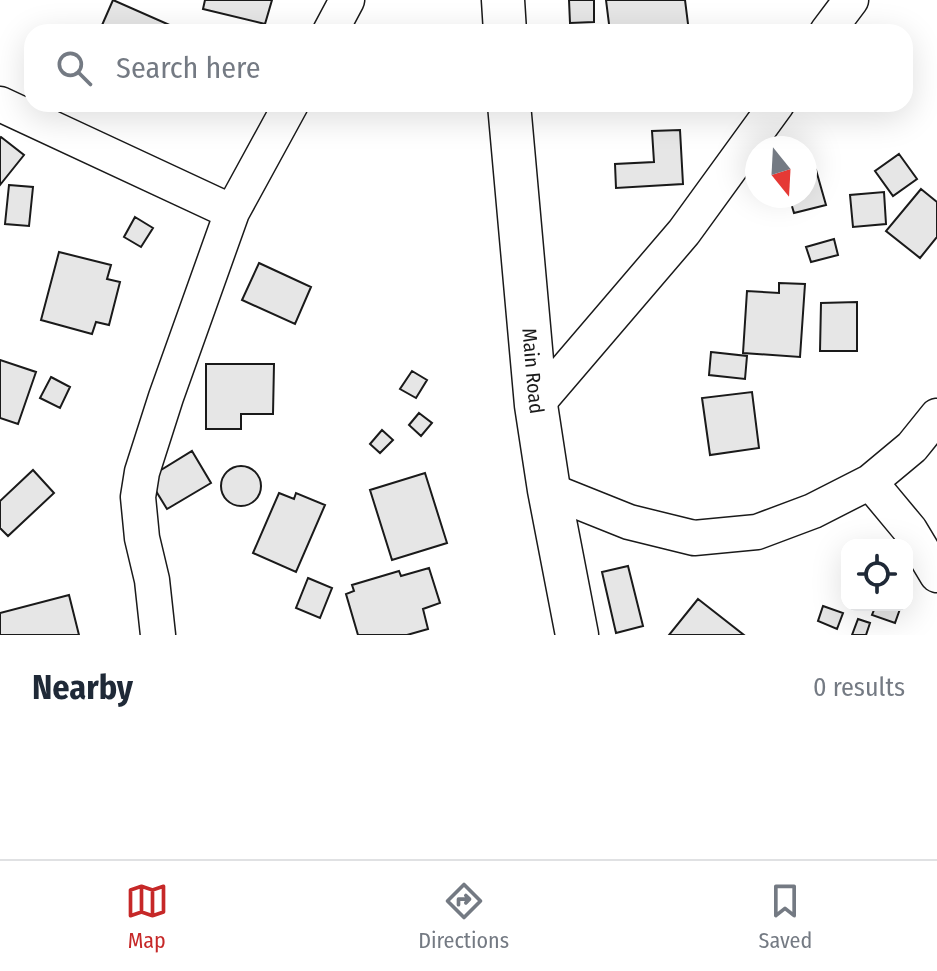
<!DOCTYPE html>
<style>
:root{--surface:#fff;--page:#f2f2f3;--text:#1f2937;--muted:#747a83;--line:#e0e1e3;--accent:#c62828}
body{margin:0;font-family:"Fira Sans Condensed",sans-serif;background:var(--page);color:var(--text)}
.controls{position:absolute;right:24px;bottom:24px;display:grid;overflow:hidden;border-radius:16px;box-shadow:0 8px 32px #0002}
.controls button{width:72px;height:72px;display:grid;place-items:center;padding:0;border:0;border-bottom:2px solid var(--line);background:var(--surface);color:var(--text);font:40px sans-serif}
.compass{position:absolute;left:745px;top:136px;width:72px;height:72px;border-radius:50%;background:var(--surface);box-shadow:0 8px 32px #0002;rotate:162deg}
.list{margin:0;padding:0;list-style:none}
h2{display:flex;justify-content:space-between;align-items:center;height:104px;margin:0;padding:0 32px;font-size:34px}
h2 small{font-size:26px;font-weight:400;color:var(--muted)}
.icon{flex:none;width:44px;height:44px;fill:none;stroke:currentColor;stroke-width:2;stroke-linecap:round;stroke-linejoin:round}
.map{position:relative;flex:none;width:937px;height:635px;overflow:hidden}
.search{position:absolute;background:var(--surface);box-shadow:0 8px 32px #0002;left:24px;right:24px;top:24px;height:88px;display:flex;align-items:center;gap:20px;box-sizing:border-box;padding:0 28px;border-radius:24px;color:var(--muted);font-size:30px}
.sheet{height:224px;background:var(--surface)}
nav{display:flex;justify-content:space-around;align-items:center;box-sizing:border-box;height:112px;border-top:2px solid var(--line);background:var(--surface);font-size:22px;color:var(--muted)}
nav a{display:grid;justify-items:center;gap:4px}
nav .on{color:var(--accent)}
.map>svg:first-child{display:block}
.building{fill:#e6e6e6;stroke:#1a1a1a;stroke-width:2}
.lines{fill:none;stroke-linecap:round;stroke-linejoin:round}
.minor-casing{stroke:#1a1a1a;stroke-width:37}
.tertiary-casing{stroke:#1a1a1a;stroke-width:45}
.minor{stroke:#fff;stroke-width:34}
.tertiary{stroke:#fff;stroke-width:42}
.labels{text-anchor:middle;stroke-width:6;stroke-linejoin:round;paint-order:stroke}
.street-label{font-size:20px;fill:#1a1a1a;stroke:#fff}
</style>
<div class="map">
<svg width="937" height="635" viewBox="0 0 937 635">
<rect width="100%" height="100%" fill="#fff"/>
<path class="building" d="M 113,0 L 181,30 L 180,32 L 99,32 Z
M 205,0 L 272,0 L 265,24 L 203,9 Z
M 569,0 L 594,0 L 594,22 L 570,23 Z
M 606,0 L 685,0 L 689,32 L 610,32 Z
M 680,130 L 683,184 L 616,188 L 615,164 L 654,162 L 652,131 Z
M 1,137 L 24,155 L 0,185 L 0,138 Z
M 899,154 L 917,179 L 893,196 L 875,171 Z
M 816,170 L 826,205 L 794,213 L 789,196 L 805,196 L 805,173 Z
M 9,185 L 33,187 L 29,226 L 5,224 Z
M 921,189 L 937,202 L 937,237 L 920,258 L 886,231 Z
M 884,192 L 886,224 L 853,227 L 850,195 Z
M 135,217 L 153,228 L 141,247 L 124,237 Z
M 834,239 L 838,255 L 811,262 L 806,247 Z
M 59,252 L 111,265 L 107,279 L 120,282 L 109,325 L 96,322 L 92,334 L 41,320 Z
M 259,263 L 311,287 L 295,324 L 242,300 Z
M 779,283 L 805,284 L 800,357 L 743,353 L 747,291 L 779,293 Z
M 857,302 L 857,351 L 820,351 L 821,303 Z
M 711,352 L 747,356 L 745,379 L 709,375 Z
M 0,360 L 36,372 L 18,424 L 0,418 Z
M 206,364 L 274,364 L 273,414 L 241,414 L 241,429 L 206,429 Z
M 412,371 L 427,380 L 416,398 L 400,389 Z
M 51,377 L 70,387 L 60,408 L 40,398 Z
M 752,392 L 759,448 L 710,455 L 702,398 Z
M 419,413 L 432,423 L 421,436 L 409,425 Z
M 382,430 L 393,440 L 380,453 L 370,444 Z
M 192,451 L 211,483 L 167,509 L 148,478 Z
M221 486a20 20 0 1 1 40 0a20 20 0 1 1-40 0Z
M 33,470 L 54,493 L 8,536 L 0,528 L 0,501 Z
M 425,473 L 447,543 L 392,560 L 370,490 Z
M 279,493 L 294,499 L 296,493 L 325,505 L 296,572 L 253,553 Z
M 628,566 L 643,626 L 616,633 L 602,572 Z
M 429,568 L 440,603 L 423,609 L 428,629 L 407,635 L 358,635 L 346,594 L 354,591 L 352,585 L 399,571 L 401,576 Z
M 308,578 L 332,588 L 320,618 L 296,608 Z
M 69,595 L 79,635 L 0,635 L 0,613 Z
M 698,599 L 744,635 L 669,635 Z
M 876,605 L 901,606 L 895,623 L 872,615 Z
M 823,606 L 843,613 L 837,629 L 818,621 Z
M 858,619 L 870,623 L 866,635 L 852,635 Z"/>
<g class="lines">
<g class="minor-casing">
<path id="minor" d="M 330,32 L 347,0
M 827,32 L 851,0
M 0,104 L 232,212
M 536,405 L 684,232 L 777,104
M 870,482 L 910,530 L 937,575
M 549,490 L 629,522 L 694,538 L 757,532 L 813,511 L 870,482 L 912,447 L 937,416
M 158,635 L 152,580 L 142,538 L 138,497 L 142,472 L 166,397 L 232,212 L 291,104"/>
</g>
<g class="tertiary-casing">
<g id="tertiary">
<path d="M 503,0 L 505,32"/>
<path id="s1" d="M 509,104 L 536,405 L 549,490 L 577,635"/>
</g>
</g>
<use href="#minor" class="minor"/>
<use href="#tertiary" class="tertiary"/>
</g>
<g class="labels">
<g class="street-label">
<text dy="7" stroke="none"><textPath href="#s1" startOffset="268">Main Road</textPath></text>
</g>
</g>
</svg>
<div class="controls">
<button><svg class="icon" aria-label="locate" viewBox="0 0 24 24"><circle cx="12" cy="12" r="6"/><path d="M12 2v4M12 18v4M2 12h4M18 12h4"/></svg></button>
</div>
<svg class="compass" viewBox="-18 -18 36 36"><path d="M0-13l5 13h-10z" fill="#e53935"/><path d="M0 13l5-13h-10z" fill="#747a83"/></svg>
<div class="search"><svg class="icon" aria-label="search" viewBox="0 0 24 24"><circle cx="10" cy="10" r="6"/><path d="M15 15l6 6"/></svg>Search here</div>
</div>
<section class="sheet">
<h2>Nearby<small>0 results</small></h2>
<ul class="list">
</ul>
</section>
<nav>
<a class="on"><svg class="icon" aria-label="map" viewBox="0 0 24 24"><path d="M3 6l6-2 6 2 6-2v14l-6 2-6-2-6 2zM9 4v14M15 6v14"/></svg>Map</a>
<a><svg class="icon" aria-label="directions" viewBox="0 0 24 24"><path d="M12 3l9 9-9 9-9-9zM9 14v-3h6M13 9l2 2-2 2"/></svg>Directions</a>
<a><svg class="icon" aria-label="saved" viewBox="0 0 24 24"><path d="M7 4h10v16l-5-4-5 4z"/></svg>Saved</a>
</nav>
